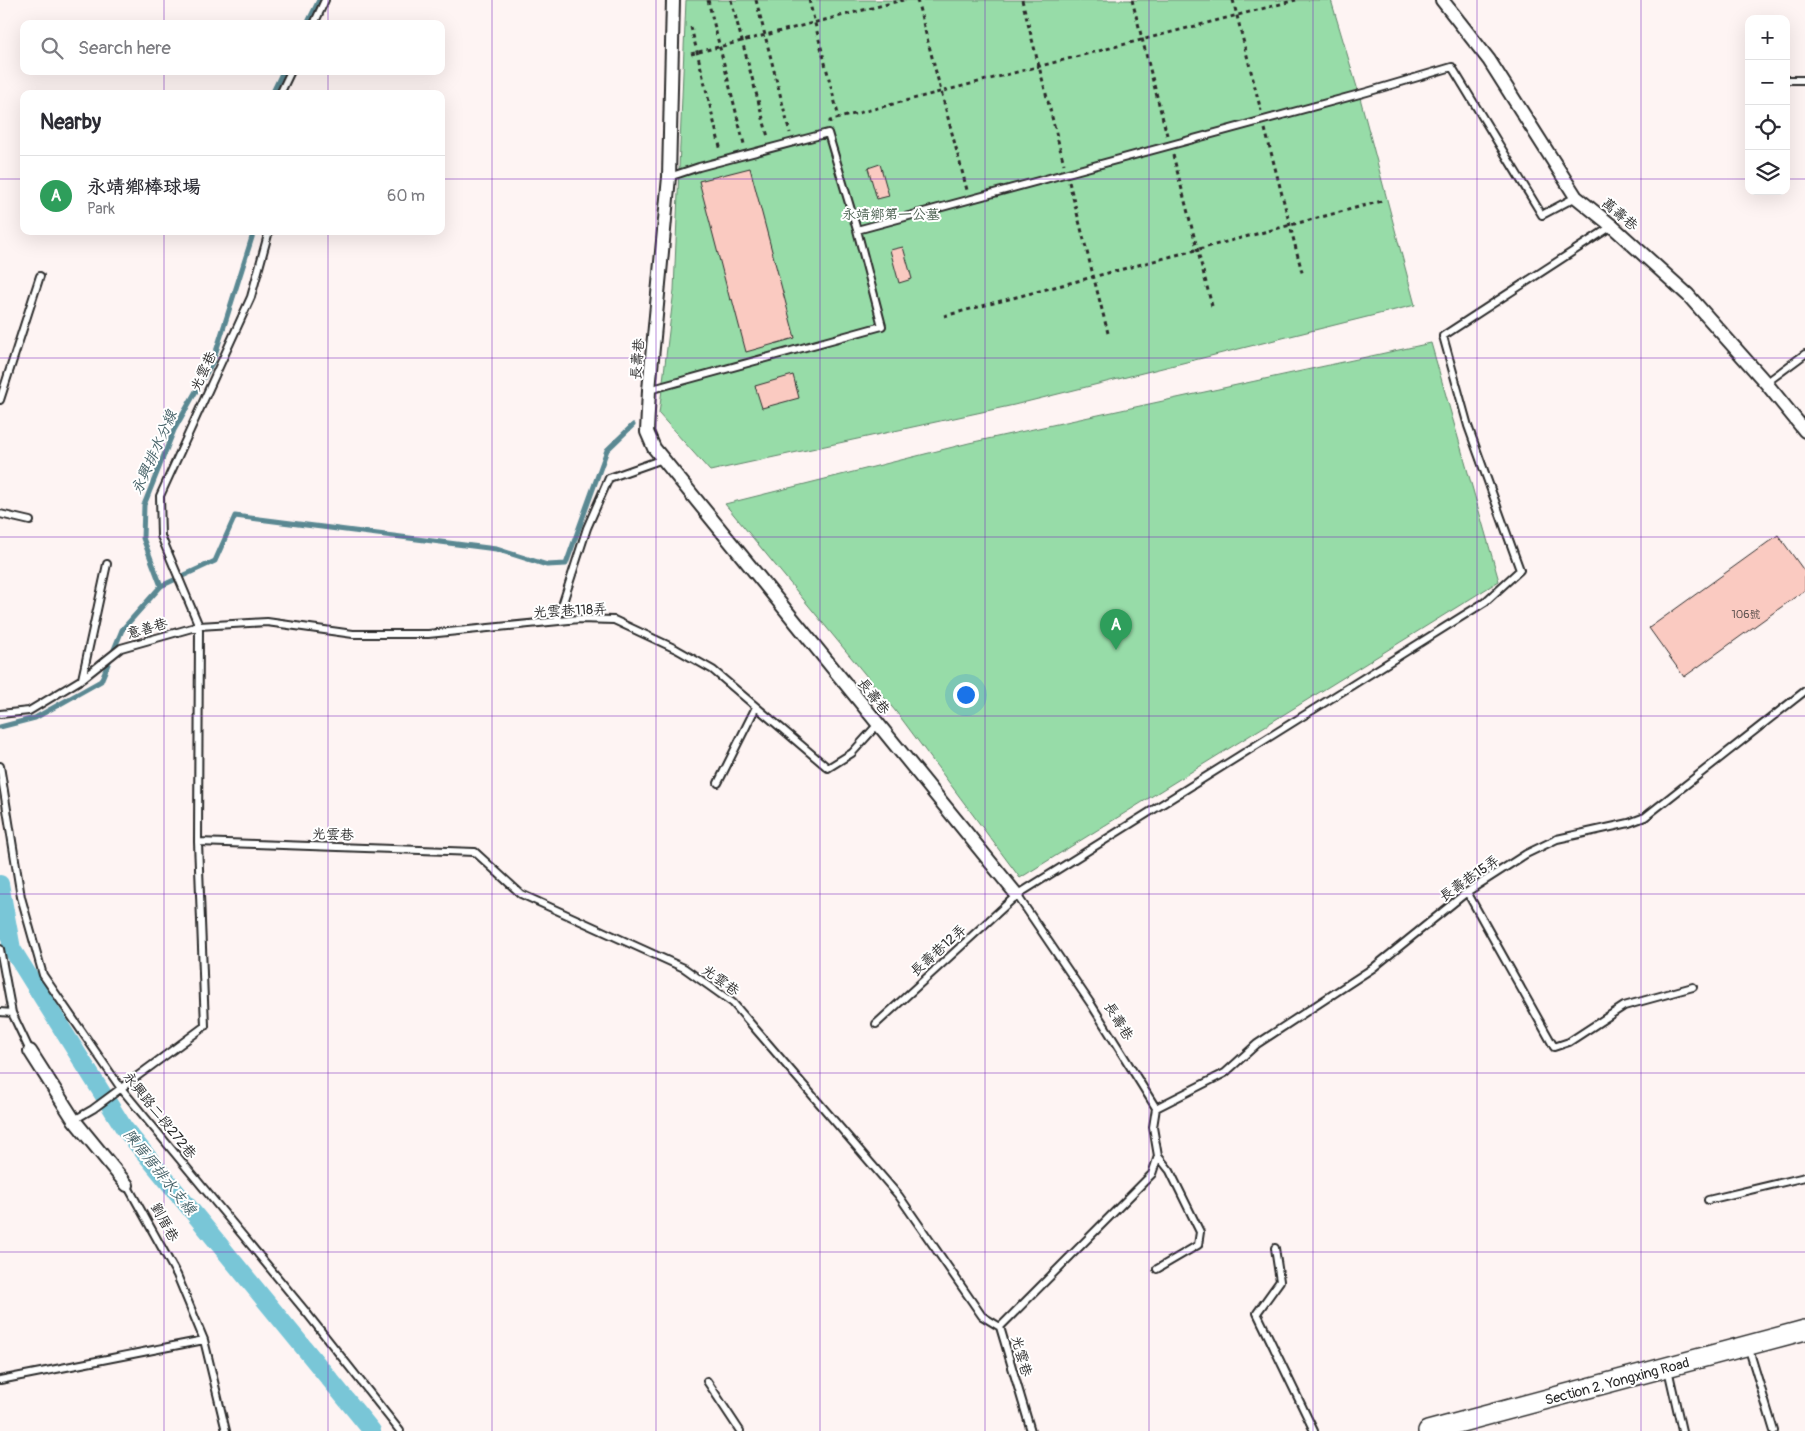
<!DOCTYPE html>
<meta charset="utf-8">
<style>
:root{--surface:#fff;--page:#f2f2f3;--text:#2b2b33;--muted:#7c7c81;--line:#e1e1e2;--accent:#b45309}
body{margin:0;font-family:Pangolin,"LXGW WenKai TC",sans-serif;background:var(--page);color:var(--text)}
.controls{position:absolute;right:15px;top:15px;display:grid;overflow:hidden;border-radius:10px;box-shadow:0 5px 20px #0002}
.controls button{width:45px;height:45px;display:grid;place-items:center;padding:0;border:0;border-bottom:1px solid var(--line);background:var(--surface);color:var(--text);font:25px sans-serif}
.you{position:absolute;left:965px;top:694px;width:18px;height:18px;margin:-12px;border:4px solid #fff;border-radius:50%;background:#1a73e8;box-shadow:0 0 0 8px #1a73e833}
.badge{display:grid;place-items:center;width:32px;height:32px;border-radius:50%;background:var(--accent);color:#fff;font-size:16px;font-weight:700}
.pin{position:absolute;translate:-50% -41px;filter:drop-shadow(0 1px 2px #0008)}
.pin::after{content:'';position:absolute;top:26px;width:18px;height:15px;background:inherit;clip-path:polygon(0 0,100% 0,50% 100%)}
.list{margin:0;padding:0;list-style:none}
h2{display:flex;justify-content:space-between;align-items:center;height:65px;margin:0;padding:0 20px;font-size:21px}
h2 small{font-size:16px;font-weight:400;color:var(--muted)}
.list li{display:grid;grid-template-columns:32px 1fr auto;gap:15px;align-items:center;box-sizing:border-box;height:80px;padding:0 20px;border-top:1px solid var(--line)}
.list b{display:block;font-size:19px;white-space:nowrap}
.list p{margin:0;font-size:16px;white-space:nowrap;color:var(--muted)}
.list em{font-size:16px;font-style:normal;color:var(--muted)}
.icon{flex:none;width:28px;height:28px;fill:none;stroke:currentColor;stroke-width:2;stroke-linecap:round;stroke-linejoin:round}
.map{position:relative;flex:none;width:1805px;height:1431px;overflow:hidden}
.search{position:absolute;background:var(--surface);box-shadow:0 5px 20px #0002;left:20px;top:20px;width:425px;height:55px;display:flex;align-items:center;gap:12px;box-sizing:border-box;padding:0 18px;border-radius:10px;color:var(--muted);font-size:19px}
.panel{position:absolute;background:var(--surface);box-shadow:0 5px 20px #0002;left:20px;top:90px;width:425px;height:145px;border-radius:10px}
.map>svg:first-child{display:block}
.green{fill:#97dca8;stroke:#61846a}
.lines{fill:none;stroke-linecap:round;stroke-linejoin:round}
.stream{stroke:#5a8892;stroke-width:5}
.canal{stroke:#79c6d7;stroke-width:18}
.building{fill:#facac1;stroke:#2b2b2b}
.lane-casing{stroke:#2b2b2b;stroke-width:10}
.street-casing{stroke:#2b2b2b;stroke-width:16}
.secondary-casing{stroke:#2b2b2b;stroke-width:22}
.path{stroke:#2b2b2b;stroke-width:3;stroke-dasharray:4 4;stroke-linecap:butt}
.lane{stroke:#fff;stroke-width:6}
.street{stroke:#fff;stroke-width:12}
.secondary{stroke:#fff;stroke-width:19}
.grid{fill:none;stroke:#7b2cbf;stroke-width:1;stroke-opacity:0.55}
.labels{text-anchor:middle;stroke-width:4;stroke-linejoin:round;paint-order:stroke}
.number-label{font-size:11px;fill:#5f5350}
.park-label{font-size:14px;fill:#4b6050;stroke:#fff}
.street-label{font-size:14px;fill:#2b2b2b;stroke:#fff}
.water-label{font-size:15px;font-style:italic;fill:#466167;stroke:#fff}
</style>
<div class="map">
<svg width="1805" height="1431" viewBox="0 0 1805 1431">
<rect width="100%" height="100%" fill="#fef4f3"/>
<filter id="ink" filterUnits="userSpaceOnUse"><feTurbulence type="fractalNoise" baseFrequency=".02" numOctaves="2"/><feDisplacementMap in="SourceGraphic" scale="10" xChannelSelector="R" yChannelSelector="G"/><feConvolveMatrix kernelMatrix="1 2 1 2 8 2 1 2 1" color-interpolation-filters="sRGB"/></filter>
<g filter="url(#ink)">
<path class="green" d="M 686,0 L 1331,0 L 1359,94 L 1415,305 L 1014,405 L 710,471 L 659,414 L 674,290 Z
M 1431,343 L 1499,581 L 1020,878 L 901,718 L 725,504 L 969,443 Z"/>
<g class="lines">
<path class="stream" d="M 307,24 L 319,0
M 272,94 L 283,71
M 161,586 L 215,561 L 235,516 L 496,549 L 547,565 L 566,564 L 607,450 L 633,425
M 0,727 L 35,718 L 101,681 L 122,630 L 161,586 L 143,538 L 144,505 L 174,430 L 213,361 L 254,231"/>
<path class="canal" d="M 0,884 L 12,949 L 124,1128 L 372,1431"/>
</g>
<path class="building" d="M 880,164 L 889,196 L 877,199 L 868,168 Z
M 750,168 L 795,338 L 746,352 L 732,299 L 730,300 L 699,181 Z
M 903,247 L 912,279 L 899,283 L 890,250 Z
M 793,375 L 799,398 L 762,408 L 755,386 Z
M 1778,535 L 1805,572 L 1805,590 L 1684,677 L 1649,628 Z"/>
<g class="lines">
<g class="lane-casing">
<path id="lane" d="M 314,24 L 325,0
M 1786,80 L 1805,80
M 280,94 L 291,71
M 857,230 L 1367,92 L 1452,67 L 1542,215 L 1576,197
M 1766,383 L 1805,354
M 649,390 L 882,326 L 857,230 L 828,133 L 699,167 L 669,177
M 0,400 L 40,276
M 0,514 L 30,521
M 557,621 L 587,528 L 609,478 L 663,459
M 82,679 L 107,564
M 0,714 L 29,711 L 82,679 L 121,648 L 199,626 L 267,622 L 353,634 L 428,634 L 579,619 L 614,620 L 676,649 L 713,670 L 828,768 L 852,753 L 878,724
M 0,766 L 21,897 L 43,975 L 120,1087 L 306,1312 L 400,1431
M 718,783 L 756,707
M 198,842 L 199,626 L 161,536 L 160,496 L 251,297 L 269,231
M 1467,892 L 1554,1047 L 1569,1042 L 1624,1006 L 1693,987
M 0,949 L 12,1013 L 30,1051
M 0,1012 L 12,1013
M 876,1024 L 1017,895 L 1485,602 L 1520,570 L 1468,426 L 1443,336 L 1612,226
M 1156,1108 L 1225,1073 L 1257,1044 L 1373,968 L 1467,892 L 1526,854 L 1557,839 L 1629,823 L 1645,817 L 1805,691
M 74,1120 L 93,1109 L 205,1026 L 198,842 L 475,852 L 521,894 L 684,968 L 733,1003 L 899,1196 L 982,1316 L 1000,1327 L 1031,1431
M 127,1185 L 177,1275 L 204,1340 L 226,1431
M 1708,1200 L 1805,1177
M 1275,1248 L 1280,1281 L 1257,1313 L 1314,1431
M 1157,1269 L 1198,1245 L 1200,1232 L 1170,1171 L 1158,1156
M 1000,1327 L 1152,1174 L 1158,1156 L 1153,1127 L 1156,1108 L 1091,1004 L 1017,895
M 1748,1346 L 1774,1431
M 1668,1369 L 1682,1431
M 0,1380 L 204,1340
M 707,1381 L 740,1431"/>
</g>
<g class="street-casing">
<path id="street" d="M 673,0 L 669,177 L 649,390 L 647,432 L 654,448 L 663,459 L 1017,895
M 1442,0 L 1489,60 L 1576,197 L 1612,226 L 1688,295 L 1766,383 L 1805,431
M 30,1051 L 74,1120 L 127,1185"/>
</g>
<g class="secondary-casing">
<path id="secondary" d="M 1428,1431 L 1805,1330"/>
</g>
<path class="path" d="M 708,0 L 744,144
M 731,0 L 768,137
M 756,0 L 790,133
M 809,0 L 839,118
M 917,0 L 967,190
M 1022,0 L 1064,164
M 1132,0 L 1167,135
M 1233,0 L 1261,111
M 691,27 L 721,151
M 691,54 L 903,0
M 830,123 L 830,121 L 839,118 L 1296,0
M 1265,129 L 1303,276
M 1173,155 L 1212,306
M 1069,182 L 1108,333
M 944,316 L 1382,201"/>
<use href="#lane" class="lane"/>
<use href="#street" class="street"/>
<use href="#secondary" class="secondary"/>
</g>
</g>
<path class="grid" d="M 164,0 L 164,24M 328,0 L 328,24M 492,0 L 492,1431M 656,0 L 656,1431M 820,0 L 820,1431M 985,0 L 985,1431M 1149,0 L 1149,1431M 1313,0 L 1313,1431M 1477,0 L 1477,1431M 1641,0 L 1641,1431M 164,71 L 164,94M 328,71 L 328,94M 0,179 L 24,179M 441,179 L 1749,179M 1786,179 L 1805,179M 164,231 L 164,1431M 328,231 L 328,1431M 0,358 L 1805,358M 0,537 L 1805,537M 0,716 L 1805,716M 0,894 L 1805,894M 0,1073 L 1805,1073M 0,1252 L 1805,1252"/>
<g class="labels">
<g class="number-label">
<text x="1746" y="618">106號</text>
</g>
<g class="park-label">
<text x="891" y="219">永靖鄉第一公墓</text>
</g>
<g class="street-label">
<text transform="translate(1620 214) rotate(40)" y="5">萬壽巷</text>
<text transform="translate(637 359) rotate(-85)" y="5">長壽巷</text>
<text transform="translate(203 371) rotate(-65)" y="5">光雲巷</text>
<text transform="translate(570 610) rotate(-3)" y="5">光雲巷118弄</text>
<text transform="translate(147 628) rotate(-16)" y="5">意善巷</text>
<text transform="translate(874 696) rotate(51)" y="5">長壽巷</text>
<text transform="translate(333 834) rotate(2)" y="5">光雲巷</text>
<text transform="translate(1469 878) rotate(-35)" y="5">長壽巷15弄</text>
<text transform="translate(938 950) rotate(-42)" y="5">長壽巷12弄</text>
<text transform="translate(721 980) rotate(36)" y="5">光雲巷</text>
<text transform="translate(1119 1021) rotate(58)" y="5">長壽巷</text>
<text transform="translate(160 1115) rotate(51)" y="5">永興路二段272巷</text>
<text transform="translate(165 1222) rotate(61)" y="5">劉厝巷</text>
<text transform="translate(1022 1356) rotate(74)" y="5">光雲巷</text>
<text transform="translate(1617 1381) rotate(-15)" y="5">Section 2, Yongxing Road</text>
</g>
<g class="water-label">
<text transform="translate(154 452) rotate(-66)" y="5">永興排水分線</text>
<text transform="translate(160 1172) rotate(51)" y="5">陳厝厝排水支線</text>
</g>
</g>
</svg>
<div class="controls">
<button>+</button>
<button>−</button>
<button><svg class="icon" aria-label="locate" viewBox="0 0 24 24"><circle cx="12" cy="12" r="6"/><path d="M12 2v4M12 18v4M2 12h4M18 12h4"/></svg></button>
<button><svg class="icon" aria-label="layers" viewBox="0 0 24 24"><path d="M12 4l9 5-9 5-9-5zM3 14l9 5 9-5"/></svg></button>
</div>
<div class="you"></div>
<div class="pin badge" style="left:1116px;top:650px;background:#2e9e5b">A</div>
<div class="search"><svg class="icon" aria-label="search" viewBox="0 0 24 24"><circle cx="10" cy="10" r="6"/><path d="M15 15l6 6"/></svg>Search here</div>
<section class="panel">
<h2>Nearby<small></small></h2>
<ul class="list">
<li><span class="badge" style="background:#2e9e5b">A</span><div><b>永靖鄉棒球場</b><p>Park</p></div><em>60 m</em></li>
</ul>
</section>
</div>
